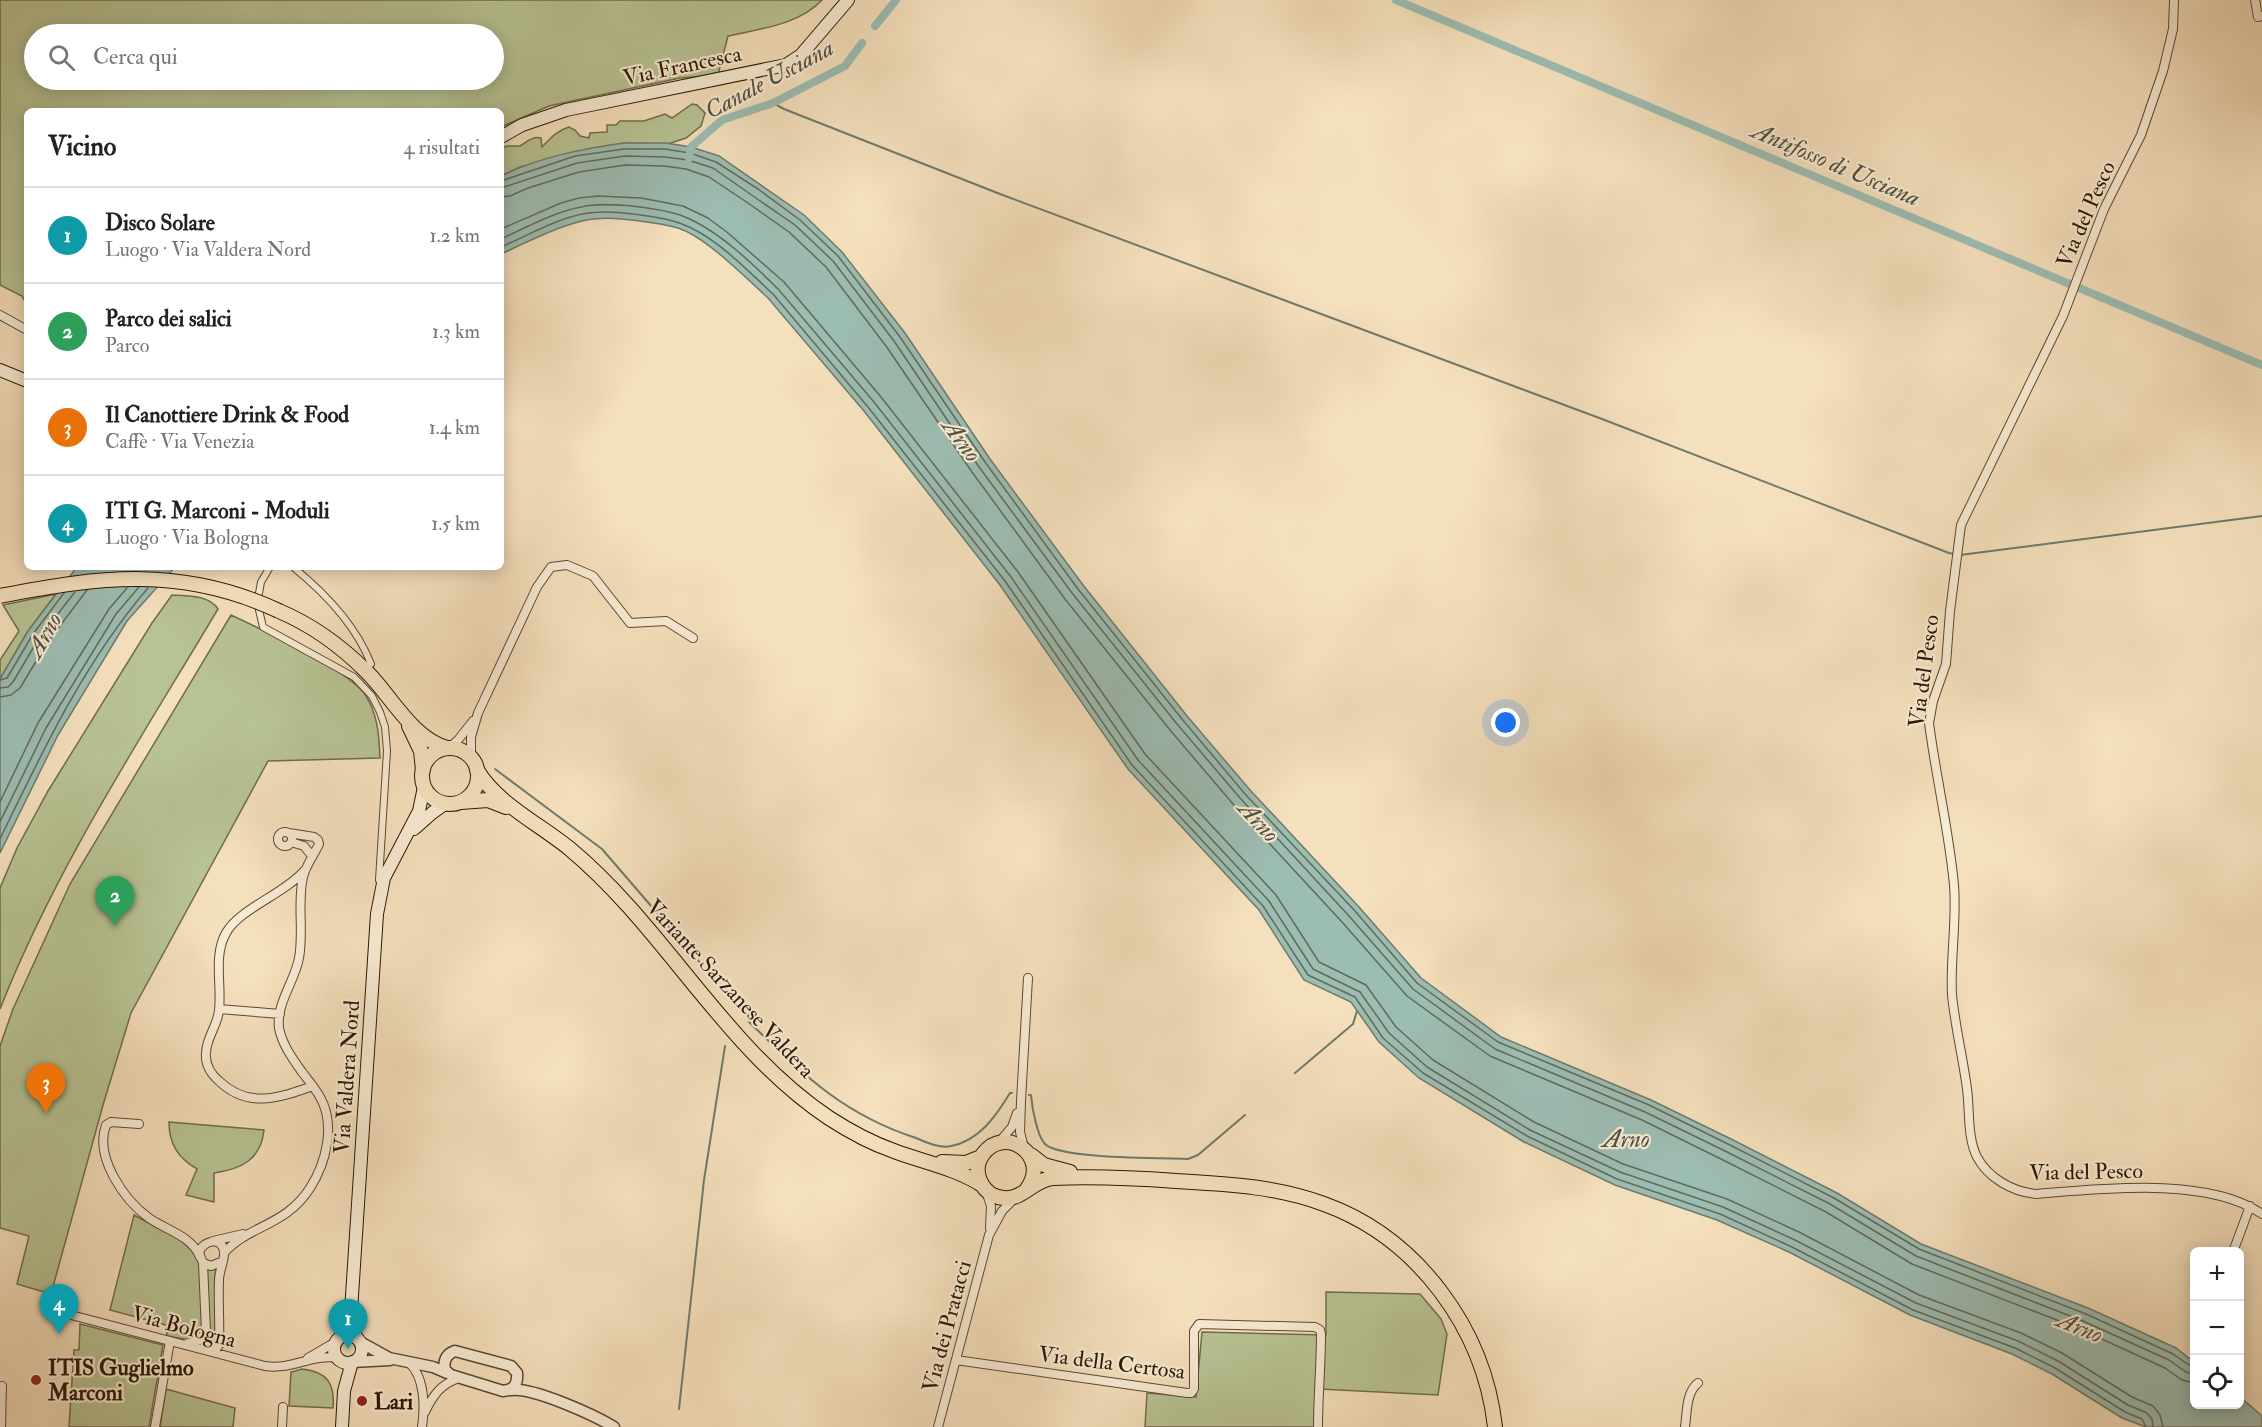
<!DOCTYPE html>
<html lang="it">
<meta charset="utf-8">
<style>
:root{--surface:#fff;--page:#f6f6f6;--text:#222;--muted:#767676;--line:#e0e0e0;--accent:#8f2418}
body{margin:0;font-family:"IM FELL Double Pica",serif;background:var(--page);color:var(--text)}
.controls{position:absolute;right:18px;bottom:18px;display:grid;overflow:hidden;border-radius:9px;box-shadow:0 3px 15px #0003}
.controls button{width:54px;height:54px;display:grid;place-items:center;padding:0;border:0;border-bottom:2px solid var(--line);background:var(--surface);color:var(--text);font:30px sans-serif}
.you{position:absolute;left:1506px;top:723px;width:21px;height:21px;margin:-15px;border:4px solid #fff;border-radius:50%;background:#1a73e8;box-shadow:0 0 0 9px #1a73e833}
.badge{display:grid;place-items:center;width:39px;height:39px;border-radius:50%;background:var(--accent);color:#fff;font-size:20px;font-weight:700}
.pin{position:absolute;translate:-50% -50px;filter:drop-shadow(0 2px 3px #0008)}
.pin::after{content:'';position:absolute;top:32px;width:21px;height:18px;background:inherit;clip-path:polygon(0 0,100% 0,50% 100%)}
.list{margin:0;padding:0;list-style:none}
h2{display:flex;justify-content:space-between;align-items:center;height:78px;margin:0;padding:0 24px;font-size:26px}
h2 small{font-size:20px;font-weight:400;color:var(--muted)}
.list li{display:grid;grid-template-columns:39px 1fr auto;gap:18px;align-items:center;box-sizing:border-box;height:96px;padding:0 24px;border-top:2px solid var(--line)}
.list b{display:block;font-size:22px;white-space:nowrap}
.list p{margin:0;font-size:20px;white-space:nowrap;color:var(--muted)}
.list em{font-size:20px;font-style:normal;color:var(--muted)}
.icon{flex:none;width:33px;height:33px;fill:none;stroke:currentColor;stroke-width:2;stroke-linecap:round;stroke-linejoin:round}
.map{position:relative;flex:none;width:2262px;height:1427px;overflow:hidden}
.search{position:absolute;background:var(--surface);box-shadow:0 3px 15px #0003;left:24px;top:24px;width:480px;height:66px;display:flex;align-items:center;gap:15px;box-sizing:border-box;padding:0 21px;border-radius:33px;color:var(--muted);font-size:22px}
.panel{position:absolute;background:var(--surface);box-shadow:0 3px 15px #0003;left:24px;top:108px;width:480px;height:462px;border-radius:9px}
.map>svg:first-child{display:block}
.green{fill:#b8c394;stroke:#706c4b;stroke-width:1.5;fill-rule:evenodd}
.water{fill:#9cbdb2;stroke:#6e7a6c;stroke-width:1.5}
.lines{fill:none;stroke-linecap:round;stroke-linejoin:round}
.shore{stroke:#626a5a;stroke-width:1.5}
.stream{stroke:#6e7a6c;stroke-width:2}
.canal{stroke:#9cbdb2;stroke-width:8}
.pedestrian-casing{stroke:#5c4831;stroke-width:8}
.minor-casing{stroke:#5c4831;stroke-width:10}
.tertiary-casing{stroke:#5c4831;stroke-width:13}
.secondary-casing{stroke:#291602;stroke-width:14}
.primary-casing{stroke:#291602;stroke-width:16}
.pedestrian{stroke:#f8ebd4;stroke-width:6}
.minor{stroke:#f8ebd4;stroke-width:8}
.tertiary{stroke:#f8ebd4;stroke-width:10}
.secondary{stroke:#f8ebd4;stroke-width:12}
.primary{stroke:#f5e0bd;stroke-width:14}
.primary-bridge-casing{stroke:#291602;stroke-width:16;stroke-linecap:butt}
.primary-bridge{stroke:#f5e0bd;stroke-width:14}
.poi-dot{fill:#8f2418;stroke:#f8ebd4;stroke-width:2}
.labels{text-anchor:middle;stroke-width:4.5;stroke-linejoin:round;paint-order:stroke}
.street-label{font-size:22px;fill:#291602;stroke:#f8ebd4}
.poi-label{font-size:22px;font-weight:bold;fill:#291602;stroke:#f8ebd4;text-anchor:start}
.water-label{font-size:24px;font-style:italic;fill:#515040;stroke:#f8ebd4}
</style>
<div class="map">
<svg width="2262" height="1427" viewBox="0 0 2262 1427">
<rect width="100%" height="100%" fill="#f5e0bd"/>
<filter id="stains"><feTurbulence type="fractalNoise" baseFrequency=".00333" numOctaves="4"/><feColorMatrix values="0 0 0 0 .2 0 0 0 0 .09 0 0 0 0 .02 0 0 0 .5 -.17"/></filter>
<radialGradient id="worn" r=".72"><stop offset=".6" stop-color="#630" stop-opacity="0"/><stop offset="1" stop-color="#630" stop-opacity=".3"/></radialGradient>
<path class="green" d="M 0,0 L 822,0 C 799,25 759,29 728,36 L 718,75 L 680,78 L 549,106 L 501,127 L 501,111 L 27,111 L 27,305 L 22,296 L 0,285 ZM 34,34 L 494,34 L 494,80 L 34,80 Z
M 692,104 L 697,105 L 705,113 L 701,126 L 686,138 L 668,144 L 624,143 L 520,167 L 501,176 L 501,148 L 507,146 L 520,146 C 527,142 532,136 541,138 L 542,147 C 551,138 556,131 569,127 L 575,130 L 580,136 L 589,138 L 590,133 L 607,132 L 607,125 L 616,125 L 620,121 L 644,121 L 665,114 L 672,118 Z
M 56,594 L 28,631 L 0,679 L 0,660 L 19,631 L 3,605 Z
M 172,595 C 188,596 209,595 218,609 C 140,740 56,867 0,1009 L 0,888 L 17,848 L 48,791 L 152,623 Z
M 231,615 C 261,629 351,671 366,696 C 378,715 379,736 380,758 L 268,761 L 131,1013 L 103,1105 L 51,1294 L 17,1284 L 29,1236 L 0,1228 L 0,1046 L 13,1009 L 70,884 Z
M 169,1122 L 264,1130 C 261,1160 241,1169 214,1173 L 214,1202 L 186,1195 L 197,1169 C 178,1158 169,1144 169,1122 Z
M 134,1215 L 183,1241 L 192,1249 L 200,1263 L 203,1329 L 200,1336 L 188,1340 L 167,1336 L 166,1325 L 110,1310 Z
M 217,1266 L 215,1277 L 216,1344 L 213,1347 L 208,1343 L 207,1270 L 208,1267 Z
M 1326,1292 L 1420,1294 L 1441,1319 L 1447,1334 L 1438,1395 L 1319,1389 L 1318,1427 L 1145,1427 L 1147,1393 L 1196,1397 L 1202,1332 L 1326,1335 Z
M 80,1324 L 163,1345 L 149,1427 L 69,1427 L 74,1350 L 79,1350 Z
M 302,1369 C 328,1372 335,1384 333,1408 L 289,1406 L 291,1372 Z
M 166,1389 L 235,1408 L 233,1427 L 160,1427 Z"/>
<path class="water" d="M 624,143 L 666,143 L 691,147 L 719,156 L 804,215 L 842,252 L 905,333 L 990,459 L 1083,585 L 1187,716 L 1250,790 L 1359,907 L 1421,978 L 1501,1037 L 1651,1100 L 1731,1139 L 1837,1193 L 1921,1244 L 2088,1308 L 2176,1348 L 2194,1362 L 2194,1404 L 2240,1404 L 2240,1397 L 2262,1416 L 2262,1427 L 2146,1427 L 2122,1418 L 2052,1374 L 2012,1354 L 1910,1315 L 1789,1252 L 1717,1220 L 1615,1185 L 1524,1142 L 1419,1078 L 1379,1042 L 1351,1002 L 1304,980 L 1259,910 L 1128,769 L 1000,585 L 864,411 L 768,298 C 746,278 706,237 678,228 C 663,224 647,222 632,220 C 616,218 598,217 582,221 C 554,228 527,242 501,254 L 501,176 C 540,157 581,149 624,143 Z
M 77,567 L 175,567 L 127,621 L 58,735 L 0,853 L 0,679 L 28,631 Z"/>
<g class="lines">
<path class="shore" d="M 501,181 L 575,156 L 624,149 L 665,149 L 690,153 L 716,162 L 758,189 L 800,220 L 838,256 L 900,337 L 985,462 L 1078,589 L 1182,719 L 1245,794 L 1355,911 L 1417,983 L 1498,1042 L 1649,1105 L 1728,1144 L 1834,1198 L 1919,1249 L 2086,1314 L 2173,1354 L 2189,1365 L 2194,1366
M 501,188 L 577,163 L 625,156 L 665,157 L 688,160 L 713,168 L 753,196 L 795,225 L 833,261 L 894,341 L 979,467 L 1072,593 L 1177,724 L 1240,798 L 1349,916 L 1413,989 L 1495,1049 L 1645,1112 L 1725,1151 L 1830,1204 L 1916,1256 L 2083,1321 L 2169,1360 L 2186,1372 L 2194,1374
M 501,197 L 510,196 L 528,188 L 579,172 L 625,165 L 664,166 L 686,169 L 709,177 L 748,203 L 789,232 L 826,267 L 886,346 L 972,472 L 1065,599 L 1170,730 L 1233,804 L 1342,922 L 1407,996 L 1490,1056 L 1642,1120 L 1721,1159 L 1826,1212 L 1912,1264 L 2080,1329 L 2165,1368 L 2182,1380 L 2194,1383
M 501,229 L 561,203 L 579,198 L 598,196 L 641,198 L 683,206 L 708,218 L 728,233 L 784,282 L 881,397 L 1018,572 L 1145,754 L 1276,895 L 1319,962 L 1366,985 L 1396,1027 L 1433,1060 L 1534,1122 L 1623,1164 L 1727,1199 L 1799,1232 L 1919,1295 L 2021,1333 L 2062,1353 L 2132,1397 L 2153,1406 L 2160,1415 L 2163,1427
M 501,239 C 527,227 554,212 581,207 C 597,203 616,205 632,206 C 648,208 670,210 685,217 C 719,231 753,264 779,290 L 874,402 L 1011,577 L 1138,760 L 1269,901 L 1313,969 L 1360,992 L 1389,1033 L 1427,1067 L 1530,1130 L 1620,1172 L 1723,1207 L 1795,1240 L 1916,1303 L 2018,1341 L 2058,1361 L 2128,1405 L 2147,1413 L 2152,1419 L 2153,1427
M 501,247 C 527,236 554,220 582,214 C 598,211 617,212 633,214 C 648,216 668,218 682,224 C 715,236 748,271 773,294 L 868,407 L 1005,581 L 1132,765 L 1263,906 L 1308,975 L 1355,997 L 1383,1038 L 1423,1073 L 1527,1136 L 1617,1179 L 1720,1214 L 1792,1247 L 1913,1310 L 2015,1348 L 2055,1368 L 2125,1412 L 2142,1419 L 2146,1427
M 0,680 L 7,678 L 33,634 L 64,593
M 0,688 L 8,687 L 13,682 L 39,638 L 75,592
M 0,697 L 11,695 L 20,688 L 47,643 L 87,590
M 0,802 L 38,723 L 109,609 L 127,588
M 0,822 L 46,728 L 116,614 L 139,587
M 0,839 C 42,752 85,661 148,588"/>
<path class="stream" d="M 773,103 L 784,109 L 1000,194 L 1602,419 L 1949,553 L 1960,555 L 2262,516
M 495,769 L 602,849 L 702,965
M 749,1022 C 803,1074 842,1114 916,1138 C 926,1142 940,1149 951,1146 C 979,1141 996,1116 1010,1093 L 1012,1093
M 1295,1073 L 1353,1024 L 1357,1011
M 1029,1095 L 1031,1095 C 1032,1107 1037,1136 1045,1144 C 1060,1159 1162,1158 1188,1159 L 1198,1155 L 1245,1115
M 679,1409 L 704,1180 L 725,1046"/>
<path class="canal" d="M 1396,0 L 2262,365
M 875,26 L 896,0
M 689,158 L 691,147 L 722,120 L 773,103 L 845,66 L 862,43"/>
<g class="pedestrian-casing">
<path id="pedestrian" d="M 293,567 C 325,593 356,625 371,664
M 259,593 L 261,582 L 270,567
M 259,610 L 263,627 L 354,677 L 372,696 L 380,712 L 385,727 L 387,751 L 379,880"/>
</g>
<g class="minor-casing">
<path id="minor" d="M 2174,0 L 2173,29 L 2163,71 L 2141,135 L 2104,209 L 2063,316 L 1961,525 L 1950,611 L 1946,664 L 1933,701 L 1929,723 C 1936,777 1949,831 1954,885 C 1957,922 1950,958 1952,995 C 1955,1026 1963,1058 1967,1089 C 1970,1111 1967,1137 1977,1157 C 1988,1178 2013,1192 2036,1194 C 2100,1189 2208,1176 2262,1214
M 2255,0 L 2258,17 L 2262,16
M 0,315 L 27,330
M 449,748 L 458,740 L 473,721
M 471,758 L 471,737 L 478,713 L 537,587 L 551,567 L 567,565 L 593,576 L 630,623 L 666,621 L 693,638
M278 839a7 7 0 1 1 14 0a7 7 0 1 1-14 0Z
M 291,842 L 304,846 L 312,856
M 304,871 C 284,894 239,909 226,933 C 213,956 222,985 219,1010 C 218,1025 206,1038 206,1053 C 205,1064 211,1074 219,1081 C 248,1109 279,1098 313,1086
M 219,1009 L 280,1014
M 139,1124 L 111,1122 L 106,1125 C 94,1157 124,1200 149,1218 C 166,1230 192,1236 200,1257
M 999,1142 L 1012,1127 L 1017,1113
M 1024,1148 L 1020,1132 L 1021,1101 L 1028,978
M 986,1191 L 991,1206 L 990,1228
M 213,1241 L 243,1234
M 2233,1252 L 2250,1206
M 224,1253 C 249,1225 286,1226 310,1188 C 326,1163 336,1125 320,1097 C 315,1088 308,1080 302,1072 C 292,1058 282,1044 279,1028 C 276,1003 295,981 299,958 C 304,931 297,903 303,877 C 306,865 314,855 319,844 L 318,840 L 314,837 L 289,833
M 56,1311 L 265,1366 C 293,1370 311,1354 338,1358
M 188,1343 L 200,1340 L 206,1332 L 203,1263
M 214,1352 L 219,1345 C 220,1323 218,1301 219,1280 C 219,1271 225,1259 224,1252 C 223,1236 202,1240 199,1253 L 203,1263 L 211,1266 L 221,1262
M 308,1358 L 339,1340
M 956,1360 L 1187,1393 L 1191,1393 L 1194,1389 L 1194,1331 L 1199,1324 L 1315,1327 L 1320,1330 L 1321,1334 C 1321,1366 1318,1396 1318,1427
M 408,1362 C 425,1376 425,1407 422,1427
M 425,1412 C 433,1395 441,1384 459,1378
M 1,1427 L 2,1386
M 155,1427 L 170,1341
M 282,1427 L 283,1407
M 938,1427 L 989,1235 L 1002,1211 L 1014,1199
M 1685,1427 C 1687,1413 1686,1392 1698,1383"/>
</g>
<g class="tertiary-casing">
<path id="tertiary" d="M 360,1342 L 389,1358 L 433,1367 L 447,1373
M 455,1351 L 511,1366 L 517,1373 C 518,1384 514,1390 503,1391 L 451,1375 L 445,1370 C 443,1361 446,1354 455,1351 Z
M 352,1362 L 390,1360
M 511,1390 C 533,1387 594,1415 614,1427"/>
</g>
<g class="secondary-casing">
<path id="secondary" d="M 501,137 L 522,125 L 566,110 L 786,65 L 801,55 L 848,0
M 0,370 L 27,381
M 414,829 L 432,813 L 446,803
M334 1349a14 14 0 1 1 28 0a14 14 0 1 1-28 0Z
M 356,1338 L 351,1311 L 377,914 L 384,878 L 419,811 L 424,787
M 342,1427 L 344,1391 L 352,1362"/>
</g>
<g class="primary-casing">
<path id="primary" d="M 279,611 C 312,625 342,647 367,672 C 392,697 412,738 447,748
M 409,726 L 421,751 L 423,770
M422 776a28 28 0 1 1 56 0a28 28 0 1 1-56 0Z
M 477,770 C 496,803 541,825 570,849 C 665,928 725,1049 829,1118 C 849,1131 871,1143 894,1151 C 923,1162 956,1168 982,1185
M 461,802 L 488,800 L 506,807
M 1031,1155 L 1044,1165 L 1070,1172
M 942,1162 L 966,1163 L 981,1157
M 1027,1189 C 1051,1156 1005,1124 983,1154 C 970,1172 983,1197 1004,1198 C 1023,1200 1034,1179 1053,1178 C 1094,1176 1135,1178 1176,1181 C 1226,1184 1276,1186 1324,1204 C 1418,1238 1484,1329 1495,1427"/>
</g>
<use href="#pedestrian" class="pedestrian"/>
<use href="#minor" class="minor"/>
<use href="#tertiary" class="tertiary"/>
<use href="#secondary" class="secondary"/>
<use href="#primary" class="primary"/>
<g class="primary-bridge-casing">
<path id="primary-bridge" d="M 0,596 C 101,576 183,566 279,611"/>
</g>
<use href="#primary-bridge" class="primary-bridge"/>
</g>
<g class="poi-dot">
<circle cx="36" cy="1380" r="6"/>
<circle cx="362" cy="1401" r="6"/>
</g>
<g class="labels">
<g class="street-label">
<text transform="translate(682 65) rotate(-12)" y="8">Via Francesca</text>
<text transform="translate(2085 214) rotate(-66)" y="8">Via del Pesco</text>
<text transform="translate(1923 671) rotate(-82)" y="8">Via del Pesco</text>
<text transform="translate(731 988) rotate(47)" y="8">Variante Sarzanese Valdera</text>
<text transform="translate(346 1077) rotate(-86)" y="8">Via Valdera Nord</text>
<text transform="translate(2086 1171) rotate(-1)" y="8">Via del Pesco</text>
<text transform="translate(184 1326) rotate(15)" y="8">Via Bologna</text>
<text transform="translate(946 1326) rotate(-75)" y="8">Via dei Pratacci</text>
<text transform="translate(1112 1362) rotate(7)" y="8">Via della Certosa</text>
</g>
<g class="poi-label">
<text x="48" y="1375">ITIS Guglielmo<tspan x="48" dy="25">Marconi</tspan></text>
<text x="374" y="1409">Lari</text>
</g>
<g class="water-label">
<text transform="translate(769 79) rotate(-28)" y="8">Canale Usciana</text>
<text transform="translate(1836 164) rotate(23)" y="8">Antifosso di Usciana</text>
<text transform="translate(962 440) rotate(53)" y="8">Arno</text>
<text transform="translate(44 635) rotate(-61)" y="8">Arno</text>
<text transform="translate(1259 821) rotate(47)" y="8">Arno</text>
<text x="1626" y="1147">Arno</text>
<text transform="translate(2080 1327) rotate(22)" y="8">Arno</text>
</g>
</g>
<rect width="100%" height="100%" filter="url(#stains)"/>
<rect width="100%" height="100%" fill="url(#worn)"/>
</svg>
<div class="controls">
<button>+</button>
<button>−</button>
<button><svg class="icon" aria-label="locate" viewBox="0 0 24 24"><circle cx="12" cy="12" r="6"/><path d="M12 2v4M12 18v4M2 12h4M18 12h4"/></svg></button>
</div>
<div class="you"></div>
<div class="pin badge" style="left:348px;top:1349px;background:#0f9aa8">1</div>
<div class="pin badge" style="left:115px;top:926px;background:#2e9e5b">2</div>
<div class="pin badge" style="left:46px;top:1113px;background:#e8710a">3</div>
<div class="pin badge" style="left:59px;top:1334px;background:#0f9aa8">4</div>
<div class="search"><svg class="icon" aria-label="search" viewBox="0 0 24 24"><circle cx="10" cy="10" r="6"/><path d="M15 15l6 6"/></svg>Cerca qui</div>
<section class="panel">
<h2>Vicino<small>4 risultati</small></h2>
<ul class="list">
<li><span class="badge" style="background:#0f9aa8">1</span><div><b>Disco Solare</b><p>Luogo · Via Valdera Nord</p></div><em>1.2 km</em></li>
<li><span class="badge" style="background:#2e9e5b">2</span><div><b>Parco dei salici</b><p>Parco</p></div><em>1.3 km</em></li>
<li><span class="badge" style="background:#e8710a">3</span><div><b>Il Canottiere Drink &amp; Food</b><p>Caffè · Via Venezia</p></div><em>1.4 km</em></li>
<li><span class="badge" style="background:#0f9aa8">4</span><div><b>ITI G. Marconi - Moduli</b><p>Luogo · Via Bologna</p></div><em>1.5 km</em></li>
</ul>
</section>
</div>
